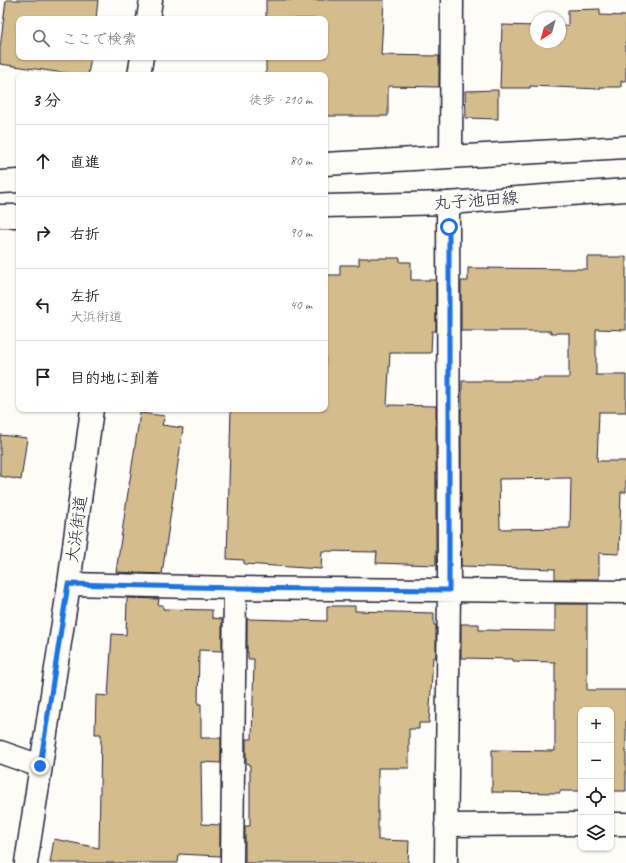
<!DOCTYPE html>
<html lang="ja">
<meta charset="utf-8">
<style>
:root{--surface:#fff;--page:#f6f6f6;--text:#222;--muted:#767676;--line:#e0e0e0}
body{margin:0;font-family:Caveat,"Klee One",sans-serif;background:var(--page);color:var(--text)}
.controls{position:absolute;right:12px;bottom:12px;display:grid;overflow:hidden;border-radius:8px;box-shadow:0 1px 3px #0004}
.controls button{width:36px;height:36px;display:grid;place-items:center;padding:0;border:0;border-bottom:1px solid var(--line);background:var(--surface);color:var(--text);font:20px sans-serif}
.compass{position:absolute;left:530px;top:12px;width:36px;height:36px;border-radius:50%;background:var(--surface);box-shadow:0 1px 3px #0004;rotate:217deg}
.stop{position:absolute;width:12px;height:12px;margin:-9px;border:3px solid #1a73e8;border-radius:50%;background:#fff}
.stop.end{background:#1a73e8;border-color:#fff;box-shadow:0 1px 4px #0008}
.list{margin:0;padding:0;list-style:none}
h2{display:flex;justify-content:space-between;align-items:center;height:52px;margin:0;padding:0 16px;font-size:17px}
h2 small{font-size:13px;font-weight:400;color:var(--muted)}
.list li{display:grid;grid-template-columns:26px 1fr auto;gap:12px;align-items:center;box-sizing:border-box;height:72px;padding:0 16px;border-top:1px solid var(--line)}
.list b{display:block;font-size:15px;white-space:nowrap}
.list p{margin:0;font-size:13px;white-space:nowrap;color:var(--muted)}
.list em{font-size:13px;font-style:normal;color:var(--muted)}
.icon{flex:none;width:22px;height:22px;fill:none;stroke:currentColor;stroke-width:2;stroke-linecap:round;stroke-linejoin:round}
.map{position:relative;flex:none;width:626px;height:863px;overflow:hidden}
.search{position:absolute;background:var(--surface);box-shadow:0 1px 3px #0004;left:16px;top:16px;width:312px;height:44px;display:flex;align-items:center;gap:10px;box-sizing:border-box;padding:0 14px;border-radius:8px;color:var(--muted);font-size:15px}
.panel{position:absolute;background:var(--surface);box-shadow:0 1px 3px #0004;left:16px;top:72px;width:312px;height:340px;border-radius:8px}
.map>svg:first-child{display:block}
.building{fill:#d5bc8c;stroke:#22223b;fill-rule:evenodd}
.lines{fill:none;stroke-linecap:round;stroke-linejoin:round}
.street-casing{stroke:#22223b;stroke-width:25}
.secondary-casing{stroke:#22223b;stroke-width:25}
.street{stroke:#fdfcf7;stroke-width:22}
.secondary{stroke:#fdfcf7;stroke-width:22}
.route{stroke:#1a73e8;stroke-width:5}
.labels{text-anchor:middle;stroke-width:4;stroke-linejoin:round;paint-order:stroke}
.street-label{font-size:17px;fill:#22223b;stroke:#fdfcf7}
</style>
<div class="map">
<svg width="626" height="863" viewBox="0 0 626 863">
<rect width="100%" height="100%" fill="#fdfcf7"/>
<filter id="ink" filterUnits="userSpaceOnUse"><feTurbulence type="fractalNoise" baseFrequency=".025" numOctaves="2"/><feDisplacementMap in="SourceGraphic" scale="8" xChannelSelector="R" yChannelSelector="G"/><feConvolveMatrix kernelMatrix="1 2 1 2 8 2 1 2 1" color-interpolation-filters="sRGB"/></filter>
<g filter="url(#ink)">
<path class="building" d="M 6,0 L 98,0 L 96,19 L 19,19 L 19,57 L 91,57 L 88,75 L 79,75 L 0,64 L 0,48 Z
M 266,0 L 384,0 L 381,55 L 439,56 L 439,87 L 388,86 L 388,116 L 325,116 L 325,75 L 266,75 L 266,57 L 325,57 L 325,19 L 266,19 Z
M 600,9 L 600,15 L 626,16 L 626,81 L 621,81 L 621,87 L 600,87 L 600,89 L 530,86 L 530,88 L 500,88 L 502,25 L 536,26 L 536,42 L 560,42 L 560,26 L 568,26 L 568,10 Z
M 498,90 L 498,119 L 466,118 L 465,91 Z
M 587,257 L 626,257 L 626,330 L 596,329 L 596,375 L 626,375 L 626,412 L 599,412 L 597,461 L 626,461 L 626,492 L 621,492 L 619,554 L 599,553 L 599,579 L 555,579 L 555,569 L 461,566 L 461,409 L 462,409 L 462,381 L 511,381 L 511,380 L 538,380 L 538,378 L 569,378 L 569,333 L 551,333 L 551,331 L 461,331 L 461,281 L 468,281 L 468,268 L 587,269 ZM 571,478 L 570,528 L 500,529 L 499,479 Z
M 359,258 L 400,258 L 400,262 L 411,262 L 411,280 L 436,280 L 436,331 L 432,331 L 431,353 L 390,353 L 387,405 L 436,406 L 436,565 L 376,563 L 377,552 L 322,551 L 321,569 L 244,564 L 244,560 L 227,559 L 231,409 L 325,409 L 325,275 L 340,275 L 340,265 L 359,265 Z
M 140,413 L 165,416 L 162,425 L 183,428 L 162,574 L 116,572 Z
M 0,435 L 27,438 L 21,480 L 0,476 Z
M 127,598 L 159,599 L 158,605 L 163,605 L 163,609 L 212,610 L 212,618 L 222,619 L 222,651 L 199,650 L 198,704 L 201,704 L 201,738 L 221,738 L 221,763 L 201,762 L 202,824 L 220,825 L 220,856 L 179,854 L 178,863 L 50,863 L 54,839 L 99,848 L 101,734 L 95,734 L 96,695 L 108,696 L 112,634 L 126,635 Z
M 555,604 L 587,604 L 587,690 L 626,690 L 626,791 L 611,791 L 611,710 L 581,710 L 581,791 L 560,791 L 560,793 L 492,792 L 492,750 L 555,751 L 555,662 L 513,661 L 513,659 L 461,658 L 461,624 L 479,624 L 479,630 L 555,631 Z
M 327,606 L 355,606 L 355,611 L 434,613 L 434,625 L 436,625 L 436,657 L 433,657 L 429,723 L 419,723 L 419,729 L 409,729 L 409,768 L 378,768 L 378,840 L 409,841 L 408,863 L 245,863 L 245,826 L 250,826 L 250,764 L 246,763 L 246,739 L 252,739 L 254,659 L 248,659 L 248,652 L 247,652 L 247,619 L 327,621 Z"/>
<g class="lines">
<g class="street-casing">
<path id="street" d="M 451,156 L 452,0
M 69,584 L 235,588 L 626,592
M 0,752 L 40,766
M 611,824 L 626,824
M 446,825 L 581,824
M 232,863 L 235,588
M 446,863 L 449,589 L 448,203"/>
</g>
<g class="secondary-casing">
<path id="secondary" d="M 148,19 L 151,0
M 139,75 L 142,57
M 325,164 L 626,147
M 0,182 L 19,181
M 325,206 L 448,203 L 626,190
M 0,216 L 19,216
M 26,863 L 69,584 L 92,409"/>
</g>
<use href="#street" class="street"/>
<use href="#secondary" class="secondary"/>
</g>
</g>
<g class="lines" filter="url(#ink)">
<path class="route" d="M 40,766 L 68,584 L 235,588 L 449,590 L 449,227"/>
</g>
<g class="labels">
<g class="street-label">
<text transform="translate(476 200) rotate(-4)" y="6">丸子池田線</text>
<text transform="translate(76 529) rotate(-82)" y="6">大浜街道</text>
</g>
</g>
</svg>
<div class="controls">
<button>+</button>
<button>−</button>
<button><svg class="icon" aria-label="locate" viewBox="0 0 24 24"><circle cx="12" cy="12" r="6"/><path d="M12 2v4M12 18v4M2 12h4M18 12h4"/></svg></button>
<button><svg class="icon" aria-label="layers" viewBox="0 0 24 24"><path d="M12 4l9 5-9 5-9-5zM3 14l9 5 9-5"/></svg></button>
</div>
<svg class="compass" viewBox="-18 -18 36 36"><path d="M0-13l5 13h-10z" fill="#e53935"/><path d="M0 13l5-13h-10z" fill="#767676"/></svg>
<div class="stop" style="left:449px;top:227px"></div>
<div class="stop end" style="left:40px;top:766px"></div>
<div class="search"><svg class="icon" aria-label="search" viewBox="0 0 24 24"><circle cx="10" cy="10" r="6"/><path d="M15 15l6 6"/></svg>ここで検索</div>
<section class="panel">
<h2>3 分<small>徒歩 · 210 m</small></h2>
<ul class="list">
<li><svg class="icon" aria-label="ahead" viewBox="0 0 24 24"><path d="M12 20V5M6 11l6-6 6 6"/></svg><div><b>直進</b></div><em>80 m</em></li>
<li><svg class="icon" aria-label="right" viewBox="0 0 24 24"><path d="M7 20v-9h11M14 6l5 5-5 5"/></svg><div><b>右折</b></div><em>90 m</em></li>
<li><svg class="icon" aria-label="left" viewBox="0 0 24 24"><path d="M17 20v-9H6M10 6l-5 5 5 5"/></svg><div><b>左折</b><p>大浜街道</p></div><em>40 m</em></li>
<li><svg class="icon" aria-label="arrive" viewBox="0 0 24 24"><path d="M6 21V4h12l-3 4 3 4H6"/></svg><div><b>目的地に到着</b></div></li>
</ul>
</section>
</div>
